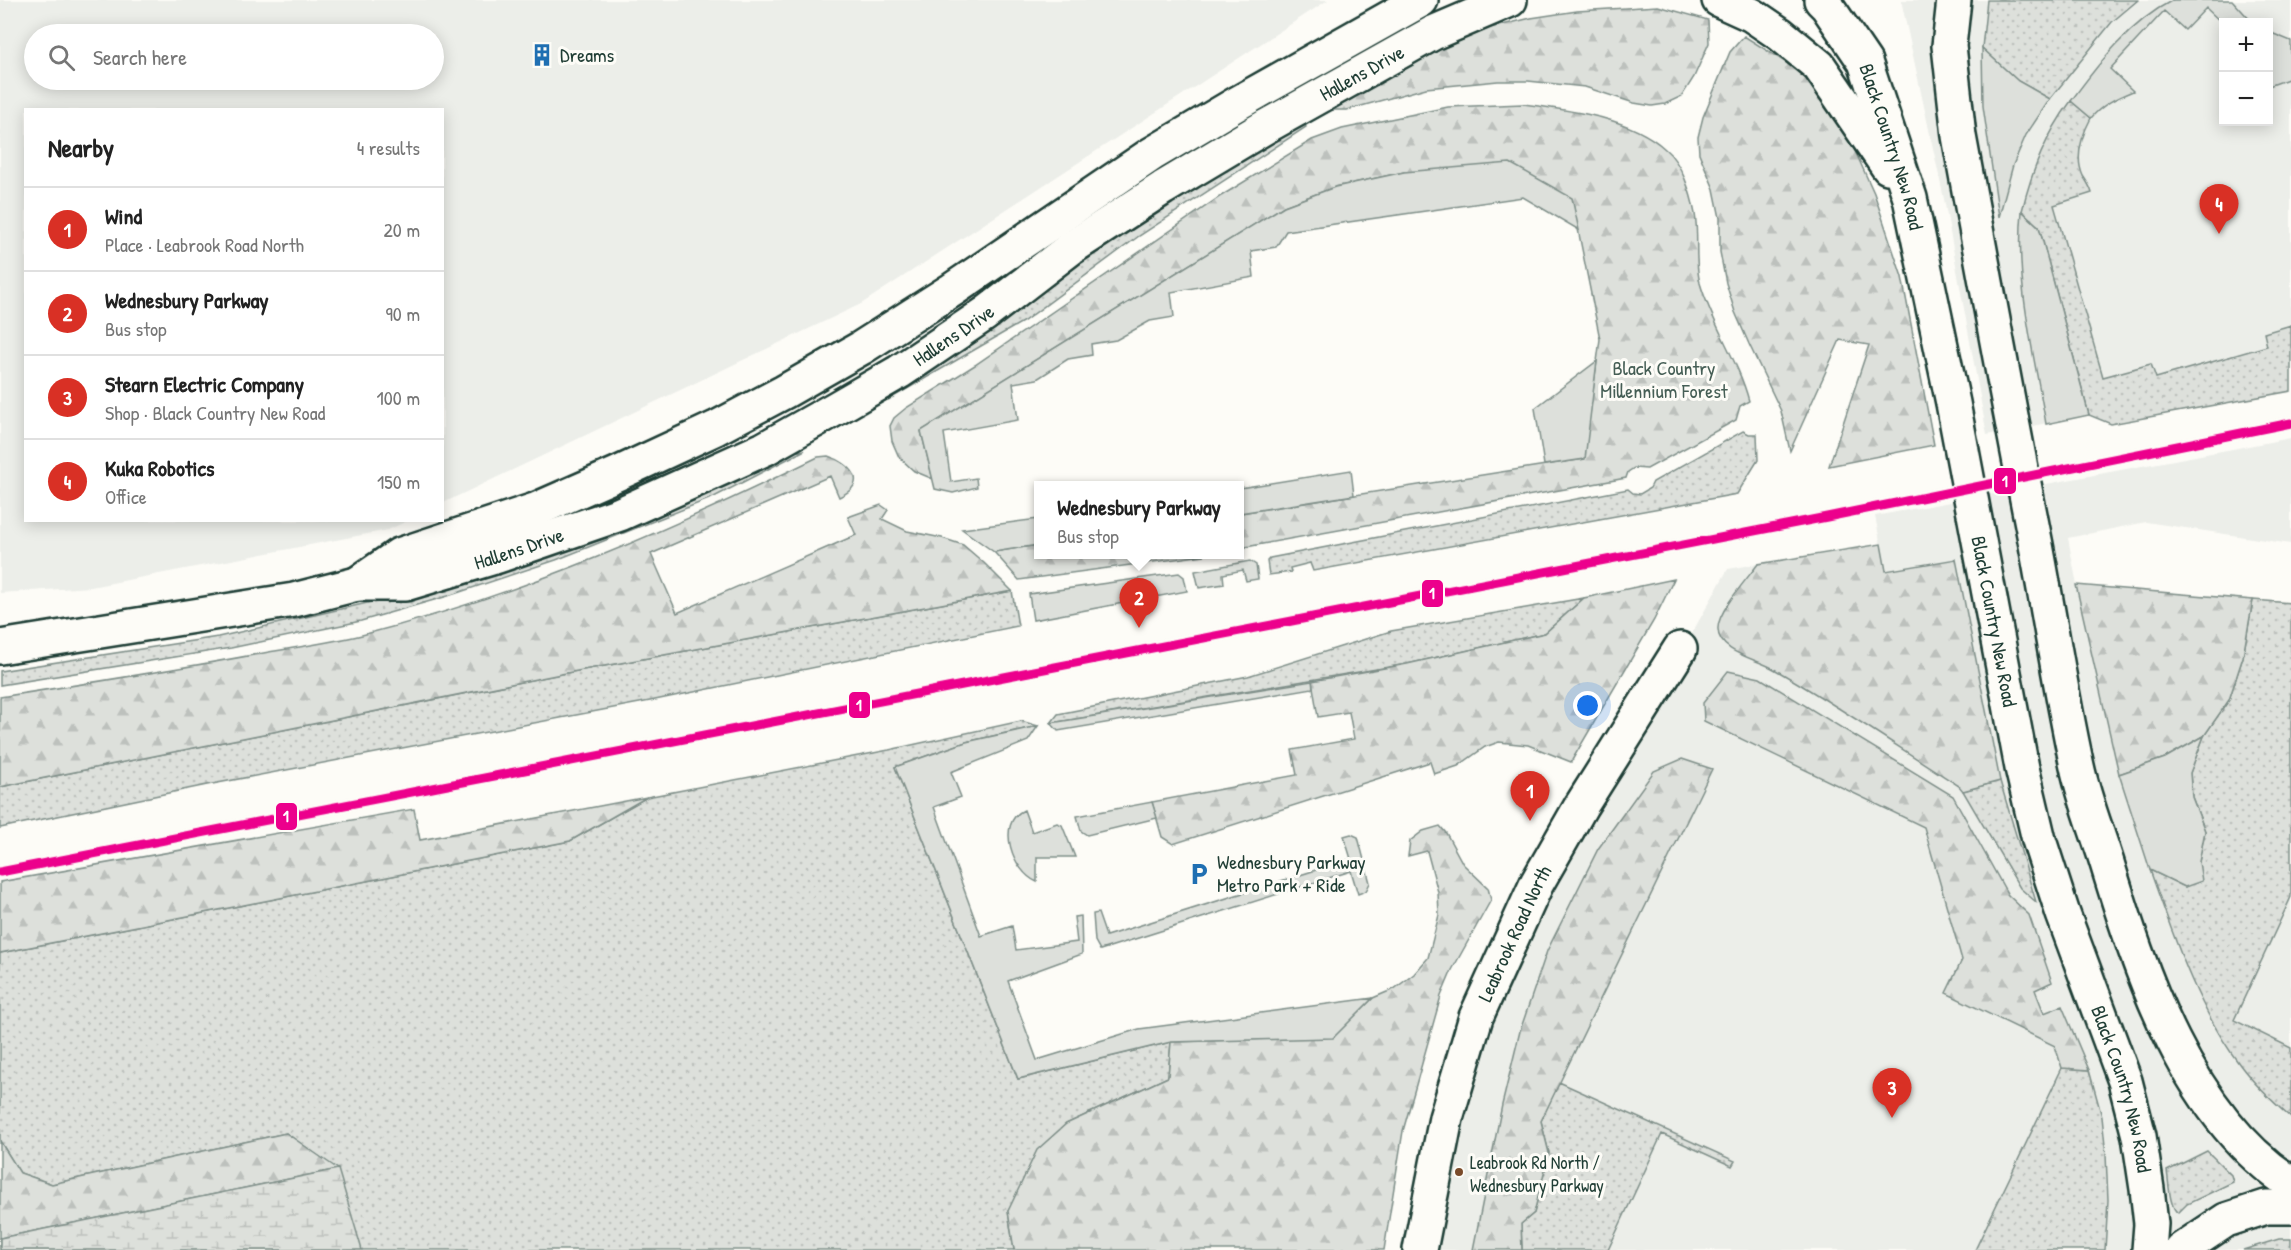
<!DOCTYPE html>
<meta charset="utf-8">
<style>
:root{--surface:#fff;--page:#f6f6f6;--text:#222;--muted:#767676;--line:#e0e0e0;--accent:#d93025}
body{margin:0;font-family:"Patrick Hand",sans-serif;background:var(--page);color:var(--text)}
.controls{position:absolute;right:18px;top:18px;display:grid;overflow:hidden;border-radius:0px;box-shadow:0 3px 15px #0003}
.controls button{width:54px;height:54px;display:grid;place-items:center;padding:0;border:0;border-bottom:2px solid var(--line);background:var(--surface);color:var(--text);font:30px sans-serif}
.you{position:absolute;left:1588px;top:706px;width:21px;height:21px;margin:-15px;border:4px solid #fff;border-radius:50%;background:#1a73e8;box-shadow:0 0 0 9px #1a73e833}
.badge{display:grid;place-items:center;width:39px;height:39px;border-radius:50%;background:var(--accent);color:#fff;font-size:20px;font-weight:700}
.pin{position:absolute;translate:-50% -50px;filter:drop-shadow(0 2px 3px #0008)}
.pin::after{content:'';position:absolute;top:32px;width:21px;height:18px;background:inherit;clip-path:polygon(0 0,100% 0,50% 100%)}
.popup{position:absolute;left:1034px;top:481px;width:210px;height:78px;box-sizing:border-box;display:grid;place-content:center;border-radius:0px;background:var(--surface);filter:drop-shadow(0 2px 4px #0005);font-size:20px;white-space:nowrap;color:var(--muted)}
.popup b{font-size:22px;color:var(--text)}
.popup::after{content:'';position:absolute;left:50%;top:100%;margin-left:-12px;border:12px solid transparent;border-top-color:var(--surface)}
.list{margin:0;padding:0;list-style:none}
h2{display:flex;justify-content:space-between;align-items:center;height:78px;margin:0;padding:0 24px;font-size:26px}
h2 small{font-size:20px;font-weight:400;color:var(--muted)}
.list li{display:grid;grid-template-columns:39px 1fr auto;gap:18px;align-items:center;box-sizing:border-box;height:84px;padding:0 24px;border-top:2px solid var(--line)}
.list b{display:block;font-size:22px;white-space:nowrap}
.list p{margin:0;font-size:20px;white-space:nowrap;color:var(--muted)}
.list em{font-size:20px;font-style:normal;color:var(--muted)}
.icon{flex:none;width:33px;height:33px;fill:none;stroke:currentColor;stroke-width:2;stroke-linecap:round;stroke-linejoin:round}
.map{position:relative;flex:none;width:2291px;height:1250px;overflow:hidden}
.search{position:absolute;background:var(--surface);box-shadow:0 3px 15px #0003;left:24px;top:24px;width:420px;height:66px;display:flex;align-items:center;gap:15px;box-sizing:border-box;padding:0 21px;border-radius:33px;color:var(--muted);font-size:22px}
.panel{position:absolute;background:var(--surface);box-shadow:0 3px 15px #0003;left:24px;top:108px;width:420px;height:414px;border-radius:0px}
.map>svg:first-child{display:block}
.built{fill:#eceee9;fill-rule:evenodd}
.grass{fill:url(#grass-dots);stroke:#7e8e88;stroke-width:1.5}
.forest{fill:url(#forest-firs);stroke:#7e8e88;stroke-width:1.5}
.wetland{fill:url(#wetland-marsh);stroke:#7e8e88;stroke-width:1.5}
.garden{fill:#dde0db;stroke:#7e8e88;stroke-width:1.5}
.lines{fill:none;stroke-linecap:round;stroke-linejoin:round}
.minor-casing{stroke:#1f3d34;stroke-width:38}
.highway-casing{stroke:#1f3d34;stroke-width:38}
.minor{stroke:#fdfcf7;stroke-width:33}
.highway{stroke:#fdfcf7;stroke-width:33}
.tram-1-casing{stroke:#fdfcf7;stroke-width:14}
.tram-1{stroke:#ec008c;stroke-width:9}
.bus-dot{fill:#7a4b2a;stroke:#fdfcf7;stroke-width:2}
.labels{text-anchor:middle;stroke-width:6;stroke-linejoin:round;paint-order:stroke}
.bus-label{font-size:18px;fill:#1f3d34;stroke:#fdfcf7;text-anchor:start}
.poi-label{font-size:20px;fill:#1f3d34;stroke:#fdfcf7;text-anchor:start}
.street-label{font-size:20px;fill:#1f3d34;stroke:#fdfcf7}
.park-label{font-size:20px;fill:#455e55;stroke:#fdfcf7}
.line-badge{stroke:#fdfcf7;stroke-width:2}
.badge-label{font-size:16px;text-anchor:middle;font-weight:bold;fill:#fff}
</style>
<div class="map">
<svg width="2291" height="1250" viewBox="0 0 2291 1250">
<defs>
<pattern id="grass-dots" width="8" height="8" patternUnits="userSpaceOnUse" patternTransform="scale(1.5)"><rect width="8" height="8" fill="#dde0db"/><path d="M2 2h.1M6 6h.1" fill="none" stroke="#bdc1bd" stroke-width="1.8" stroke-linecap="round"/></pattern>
<pattern id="forest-firs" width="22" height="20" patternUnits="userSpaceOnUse" patternTransform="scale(1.5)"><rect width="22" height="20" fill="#dde0db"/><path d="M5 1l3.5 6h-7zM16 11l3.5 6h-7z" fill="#bdc1bd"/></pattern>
<pattern id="wetland-marsh" width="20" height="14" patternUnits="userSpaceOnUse" patternTransform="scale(1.5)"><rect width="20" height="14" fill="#dde0db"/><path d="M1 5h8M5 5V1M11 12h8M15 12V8" fill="none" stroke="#bdc1bd"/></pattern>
</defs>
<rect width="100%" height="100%" fill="#fdfcf7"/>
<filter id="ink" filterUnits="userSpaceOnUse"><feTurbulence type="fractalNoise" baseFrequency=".0167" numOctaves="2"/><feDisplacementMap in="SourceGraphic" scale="12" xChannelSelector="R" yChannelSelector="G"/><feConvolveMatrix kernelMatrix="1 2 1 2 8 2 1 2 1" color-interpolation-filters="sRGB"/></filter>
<g filter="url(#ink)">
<path class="built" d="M 0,0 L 1328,0 L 861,304 L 443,503 L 442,110 L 26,110 L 26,520 L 407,521 L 388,530 L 91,587 L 0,593 ZM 434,34 L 434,80 L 34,80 L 34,34 Z
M 1901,0 L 2291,0 L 2291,374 L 1987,435 L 1944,199 ZM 2224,22 L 2268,22 L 2268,122 L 2224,122 Z
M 2291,438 L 2291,544 L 2146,522 L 2068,538 L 2077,585 L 2291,603 L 2291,1250 L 1420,1250 L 1476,1017 L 1728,569 L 1791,558 L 1886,571 L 1875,516 Z"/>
<path class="grass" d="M 1987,0 L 2138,0 L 2112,22 L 2050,99 L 2018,81 L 1982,48 Z
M 2071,101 L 2091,118 C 2082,135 2074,156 2083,176 C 2087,182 2090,186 2092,193 L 2054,205 L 2103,377 L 2151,364 L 2156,378 L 2267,346 L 2264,333 L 2291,325 L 2291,391 L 2111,424 L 2089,415 L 2039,227 L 2022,211 C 2032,170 2046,135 2071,101 Z
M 1303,120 L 1306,127 L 1139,236 L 1024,321 L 888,400 L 900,385 L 1115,231 Z
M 1743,431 L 1749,434 L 1757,434 L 1758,460 L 1737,494 L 1313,571 L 1310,563 L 1290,568 L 1291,572 L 1269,575 L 1267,561 L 1270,558 L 1628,489 L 1633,493 L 1640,494 L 1650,488 L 1653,482 Z
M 805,450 L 714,497 L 556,560 L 448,596 L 361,621 L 231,648 L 0,685 L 0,671 L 218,637 L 398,596 L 774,454 Z
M 1012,591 L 1018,626 L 650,701 L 207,785 L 0,828 L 0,787 L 561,674 Z
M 1584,598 L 1545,633 L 1407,664 L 1051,723 L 1058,714 L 1248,676 L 1391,631 Z
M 2253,600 L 2291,603 L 2291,897 L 2234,1020 L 2291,1048 L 2291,1118 C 2273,1102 2254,1084 2240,1065 C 2197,1008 2174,937 2150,870 L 2185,887 L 2199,862 L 2205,831 L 2192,797 L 2190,773 L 2204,736 L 2229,700 L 2243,657 Z
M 1021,721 L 1038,726 L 966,742 L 895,767 L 1018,1079 L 1171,1042 L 1168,1077 L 1066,1124 L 1008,1211 L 1014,1250 L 0,1250 L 0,1238 L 337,1169 L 286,1133 L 52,1184 L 20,1173 L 0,1141 L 0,953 L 570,841 L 647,797 L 889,750 Z
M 2000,781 L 2036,902 L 2020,888 L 1963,791 Z
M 2062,1068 L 2089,1070 L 2102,1117 L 2106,1155 L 2108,1200 L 2105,1250 L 1975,1250 Z
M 1559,1082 L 1735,1161 L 1732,1166 L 1662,1134 L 1608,1250 L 1522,1250 L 1521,1224 L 1534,1213 L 1549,1153 L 1541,1121 Z
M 2207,1151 L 2231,1175 L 2233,1182 L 2187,1204 L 2178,1213 C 2169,1207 2169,1182 2167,1171 Z
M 2279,1239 L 2291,1239 L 2291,1250 L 2243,1250 Z"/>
<path class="forest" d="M 1658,6 L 1708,20 L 1709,43 L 1694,77 L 1682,96 L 1665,104 L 1652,106 L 1634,103 L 1585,87 L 1528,81 L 1498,81 L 1426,88 L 1347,110 L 1322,110 L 1442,48 L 1490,28 L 1531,18 L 1577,11 Z
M 1744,36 L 1804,74 L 1826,101 L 1850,140 L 1874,193 L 1902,277 L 1934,445 L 1829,466 L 1869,345 L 1840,340 L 1790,451 L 1781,411 L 1749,344 L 1735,312 L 1726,283 L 1720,252 L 1720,218 L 1714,189 L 1699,153 L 1698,137 L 1703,117 L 1730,52 Z
M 1523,104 C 1568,110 1630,117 1665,149 C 1682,163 1691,193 1695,214 C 1699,237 1694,260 1700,283 C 1712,324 1738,360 1749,401 L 1740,406 L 1736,420 L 1647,469 L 1634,468 L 1628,472 L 1626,478 L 1240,548 L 1240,513 L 1584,459 L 1600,339 L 1572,199 L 1404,172 L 1335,187 L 1284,206 L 921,431 L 933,479 L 914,471 L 899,457 L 892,441 L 890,426 L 894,418 L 906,408 L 975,365 L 1221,196 L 1312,140 L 1342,129 L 1448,107 Z
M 828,456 C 850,463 871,483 839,497 L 830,476 L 651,554 L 677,613 L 856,535 L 848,517 L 881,505 L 888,510 L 882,519 L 907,531 L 942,538 L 963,545 L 984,563 L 1012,591 L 561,674 L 0,787 L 0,697 C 90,683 179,669 269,652 C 300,647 332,642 362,635 C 521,595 672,529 818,457 Z
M 1881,544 L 1886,571 L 1956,559 L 2000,781 L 1963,791 L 1959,786 C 1898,747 1837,705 1774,669 C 1758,659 1718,653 1718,629 C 1717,612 1747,579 1758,564 Z
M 1038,545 L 1038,554 L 1205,555 L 1019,580 L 994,552 Z
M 1674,579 L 1654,620 L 1571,762 L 1528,745 L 1499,742 L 1485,747 L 1458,766 L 1434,774 L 1430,762 L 1173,844 L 1162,837 L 1152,802 L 1297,775 L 1292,750 L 1354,739 L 1349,712 L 1318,717 L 1312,681 L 1407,664 L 1545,633 L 1584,598 Z
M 2076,585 L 2253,600 L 2243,657 L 2229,700 L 2204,736 L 2165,758 L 2119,774 Z
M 1728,671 L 1760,678 L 1953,796 L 2008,895 L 2029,915 L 2052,982 L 2035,990 L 2044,1013 L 2062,1006 L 2089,1070 L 2062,1068 L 2055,1046 L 1946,993 L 1962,960 L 1924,827 L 1704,721 L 1703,703 Z
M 1682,759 L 1712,769 L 1541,1121 L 1549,1153 L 1534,1213 L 1521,1224 L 1522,1250 L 1473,1250 L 1502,1105 L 1520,1031 L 1547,951 L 1598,849 L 1654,771 Z
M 647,797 L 570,841 L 0,953 L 0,882 L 414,809 L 420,840 Z
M 1440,826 L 1446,833 L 1463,864 L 1488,888 L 1491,900 L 1452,970 L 1441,996 L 1403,1131 L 1384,1250 L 1014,1250 L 1008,1211 L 1037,1150 L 1066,1124 L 1168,1077 L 1171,1042 L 1333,1037 L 1373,998 L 1394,989 L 1414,974 L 1428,958 L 1439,915 L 1438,892 L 1427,851 L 1408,856 L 1410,841 L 1423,831 Z
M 286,1133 L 338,1169 L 0,1238 L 0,1141 L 20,1173 L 52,1184 Z"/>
<path class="wetland" d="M 338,1169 L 362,1250 L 0,1250 L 0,1238 Z"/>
<path class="garden" d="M 2173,0 L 2232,0 L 2252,22 L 2224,22 L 2223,24 L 2206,8 L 2185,30 L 2164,11 L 2110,69 L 2133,91 C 2116,98 2103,104 2091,118 L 2071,101 C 2099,63 2130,22 2173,0 Z
M 2269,32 L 2291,41 L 2291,78 L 2269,86 Z
M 1982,48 L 2018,81 L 2050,99 L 2026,135 L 2013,165 L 1999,217 L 1983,106 Z
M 1510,163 L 1572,198 L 1579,230 L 1523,197 L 1286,231 L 1276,247 L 1251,251 L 1254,277 L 1171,292 L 1174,317 L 1150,321 L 1116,340 L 1091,344 L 1092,355 L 1068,359 L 1037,379 L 1013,383 L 1018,420 L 944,433 L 951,482 L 976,478 L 977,487 L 953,493 L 935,489 L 921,431 L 1284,206 L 1335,187 L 1404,172 Z
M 2022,211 L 2039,227 L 2089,415 L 2046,424 C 2034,354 2015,282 2022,211 Z
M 1597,361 L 1585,459 L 1544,465 L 1535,408 Z
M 1351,470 L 1354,495 L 1240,513 L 1240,488 Z
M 1038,519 L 1038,545 L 994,552 L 962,529 Z
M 1250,561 L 1256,565 L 1258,579 L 1246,581 L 1243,570 L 1223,574 L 1224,584 L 1199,588 L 1195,571 Z
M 1179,573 L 1184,577 L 1187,591 L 1033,620 L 1029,594 Z
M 1312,681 L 1313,688 L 1058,731 L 1051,723 Z
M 1038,726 L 1028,741 L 951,772 L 961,797 L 934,807 L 981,936 L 1012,926 L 1016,950 L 1077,942 L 1074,917 L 1081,916 L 1082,954 L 1008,981 L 1037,1060 L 1139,1029 L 1373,998 L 1333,1038 L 1171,1042 L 1018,1079 L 895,767 L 966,742 Z
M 2204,736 L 2190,773 L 2192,797 L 2205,831 L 2199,862 L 2202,881 L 2185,887 L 2150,870 L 2119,774 L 2165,758 Z
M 1152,802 L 1157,818 L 1087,835 L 1081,831 L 1077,816 Z
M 1024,810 L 1032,832 L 1057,823 L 1062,825 L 1075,857 L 1037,857 L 1037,882 C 1013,872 995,823 1024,810 Z
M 1351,834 L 1358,837 L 1370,883 L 1366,891 L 1358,894 L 1351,871 L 1100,950 L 1095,941 L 1093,914 L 1098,913 L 1106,936 L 1351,859 L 1344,836 Z"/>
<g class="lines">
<g class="minor-casing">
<g id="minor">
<path d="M 357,584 L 399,555 L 535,510 L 617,474 L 716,428 L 784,392 L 861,348 L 952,290 L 1152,154 L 1238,103 L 1421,0"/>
<path id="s1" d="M 0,647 L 294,600 L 357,584 L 405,584 L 498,556 L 620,514 L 764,449 L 835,409 L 899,372 L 985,314 L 1071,248 L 1163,188 L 1265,127 L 1433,33 L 1510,0"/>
<path id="s2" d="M 1420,1250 L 1446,1118 L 1476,1017 L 1537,883 L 1581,806 L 1680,649"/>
</g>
</g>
<g class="highway-casing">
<g id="highway">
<path d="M 1719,0 L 1752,15 L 1780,34 L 1819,66 L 1888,167"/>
<path id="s3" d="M 1821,0 L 1827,6 L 1865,62 L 1910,198 L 1953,403 L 2022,768 L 2039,840 L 2063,914 L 2125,1081 L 2139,1136 L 2147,1189 L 2151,1224 L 2149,1250"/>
<path d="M 1954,0 L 1949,46 L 1959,136 C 1984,272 2009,409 2036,545 C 2050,619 2061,693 2077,766 C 2084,799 2097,831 2107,863 C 2141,975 2188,1117 2291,1183"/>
<path d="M 2181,1250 L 2226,1220 L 2266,1207 L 2291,1207"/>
</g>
</g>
<use href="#minor" class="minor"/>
<use href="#highway" class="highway"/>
<g class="tram-1-casing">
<path id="tram-1" d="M 0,872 L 1827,517 L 2291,423"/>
</g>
<use href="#tram-1" class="tram-1"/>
</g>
</g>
<defs>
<g id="building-bare" transform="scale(1.8)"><path d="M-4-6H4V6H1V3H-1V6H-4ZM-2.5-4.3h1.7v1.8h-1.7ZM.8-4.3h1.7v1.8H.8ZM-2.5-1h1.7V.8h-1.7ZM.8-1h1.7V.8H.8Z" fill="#1f6fb2" stroke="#fdfcf7" stroke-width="2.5" paint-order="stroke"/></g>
<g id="parking-bare" transform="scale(1.8)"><path d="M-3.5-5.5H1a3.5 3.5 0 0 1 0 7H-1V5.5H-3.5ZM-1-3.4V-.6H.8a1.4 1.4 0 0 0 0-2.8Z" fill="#1f6fb2" stroke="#fdfcf7" stroke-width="2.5" paint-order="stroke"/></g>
</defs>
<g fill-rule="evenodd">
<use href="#building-bare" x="542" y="55"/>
<use href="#parking-bare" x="1199" y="874"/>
</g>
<circle class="bus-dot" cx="1459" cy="1172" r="5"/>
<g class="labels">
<g class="bus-label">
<text x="1470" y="1169">Leabrook Rd North /<tspan x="1470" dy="23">Wednesbury Parkway</tspan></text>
</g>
<g class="poi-label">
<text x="560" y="62">Dreams</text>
<text x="1217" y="869">Wednesbury Parkway<tspan x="1217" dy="23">Metro Park + Ride</tspan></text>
</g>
<g class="street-label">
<text dy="7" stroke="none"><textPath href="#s1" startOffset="1502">Hallens Drive</textPath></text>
<text dy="7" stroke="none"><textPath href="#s3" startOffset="165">Black Country New Road</textPath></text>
<text dy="7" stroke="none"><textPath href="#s1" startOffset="1016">Hallens Drive</textPath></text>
<text dy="7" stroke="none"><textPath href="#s1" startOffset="530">Hallens Drive</textPath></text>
<text dy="7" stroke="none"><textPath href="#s3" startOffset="651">Black Country New Road</textPath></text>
<text dy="7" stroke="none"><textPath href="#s2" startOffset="332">Leabrook Road North</textPath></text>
<text dy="7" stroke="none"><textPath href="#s3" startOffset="1137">Black Country New Road</textPath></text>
</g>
<g class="park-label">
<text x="1664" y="375">Black Country<tspan x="1664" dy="23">Millennium Forest</tspan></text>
</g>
</g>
<g class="line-badge">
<rect x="1993" y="467" width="24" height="28" rx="6" fill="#ec008c"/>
<rect x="1421" y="579" width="23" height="29" rx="6" fill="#ec008c"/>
<rect x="848" y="691" width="23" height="28" rx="6" fill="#ec008c"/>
<rect x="275" y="802" width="23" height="29" rx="6" fill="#ec008c"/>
</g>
<g class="badge-label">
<text x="2005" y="487">1</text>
<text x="1432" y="599">1</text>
<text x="859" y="711">1</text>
<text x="286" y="822">1</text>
</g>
</svg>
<div class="controls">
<button>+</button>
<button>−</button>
</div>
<div class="you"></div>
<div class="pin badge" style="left:1530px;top:821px">1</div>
<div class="pin badge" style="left:1139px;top:628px">2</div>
<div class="popup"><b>Wednesbury Parkway</b>Bus stop</div>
<div class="pin badge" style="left:1892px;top:1118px">3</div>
<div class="pin badge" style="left:2219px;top:234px">4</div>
<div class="search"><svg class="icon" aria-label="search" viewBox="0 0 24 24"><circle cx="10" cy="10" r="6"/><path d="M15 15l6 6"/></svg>Search here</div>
<section class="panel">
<h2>Nearby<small>4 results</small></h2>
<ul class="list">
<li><span class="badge">1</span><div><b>Wind</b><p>Place · Leabrook Road North</p></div><em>20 m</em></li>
<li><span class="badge">2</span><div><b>Wednesbury Parkway</b><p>Bus stop</p></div><em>90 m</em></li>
<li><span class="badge">3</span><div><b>Stearn Electric Company</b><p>Shop · Black Country New Road</p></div><em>100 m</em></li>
<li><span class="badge">4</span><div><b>Kuka Robotics</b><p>Office</p></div><em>150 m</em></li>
</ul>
</section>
</div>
